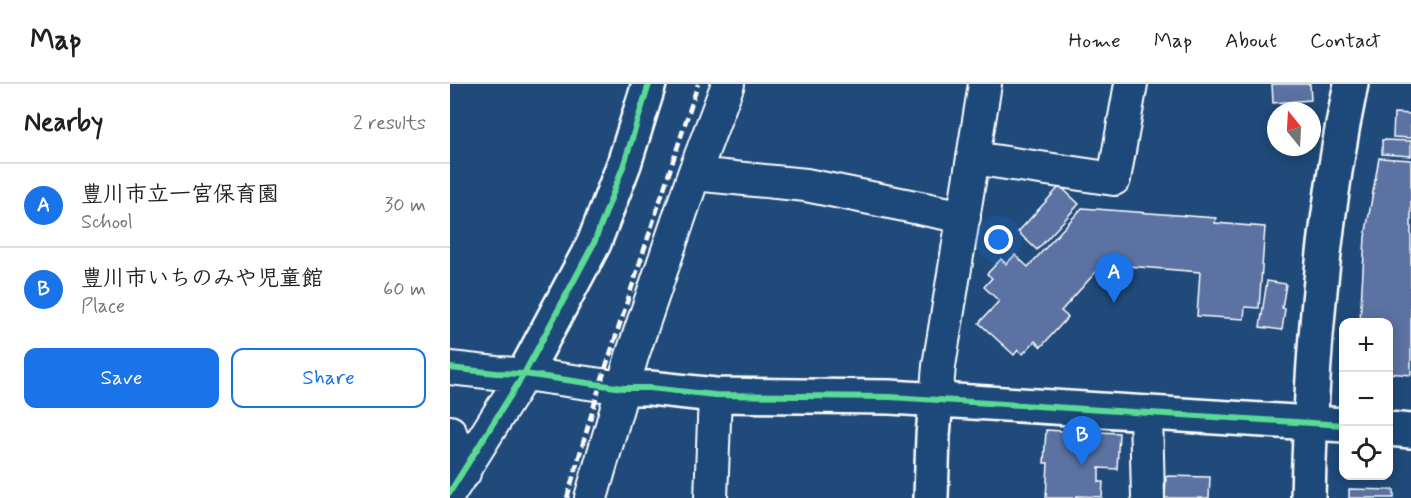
<!DOCTYPE html>
<meta charset="utf-8">
<style>
:root{--surface:#fff;--page:#f2f2f2;--text:#202124;--muted:#757577;--line:#e0e0e0;--accent:#1a73e8}
body{margin:0;font-family:Mynerve,"Klee One",sans-serif;background:var(--page);color:var(--text)}
.controls{position:absolute;right:18px;bottom:18px;display:grid;overflow:hidden;border-radius:12px;box-shadow:0 3px 15px #0003}
.controls button{width:54px;height:54px;display:grid;place-items:center;padding:0;border:0;border-bottom:2px solid var(--line);background:var(--surface);color:var(--text);font:30px sans-serif}
.compass{position:absolute;left:817px;top:18px;width:54px;height:54px;border-radius:50%;background:var(--surface);box-shadow:0 3px 15px #0003;rotate:342deg}
.you{position:absolute;left:549px;top:156px;width:21px;height:21px;margin:-15px;border:4px solid #fff;border-radius:50%;background:#1a73e8;box-shadow:0 0 0 9px #1a73e833}
.badge{display:grid;place-items:center;width:39px;height:39px;border-radius:50%;background:var(--accent);color:#fff;font-size:20px;font-weight:700}
.pin{position:absolute;translate:-50% -50px;filter:drop-shadow(0 2px 3px #0008)}
.pin::after{content:'';position:absolute;top:32px;width:21px;height:18px;background:inherit;clip-path:polygon(0 0,100% 0,50% 100%)}
.list{margin:0;padding:0;list-style:none}
h2{display:flex;justify-content:space-between;align-items:center;height:78px;margin:0;padding:0 24px;font-size:26px}
h2 small{font-size:20px;font-weight:400;color:var(--muted)}
.list li{display:grid;grid-template-columns:39px 1fr auto;gap:18px;align-items:center;box-sizing:border-box;height:84px;padding:0 24px;border-top:2px solid var(--line)}
.list b{display:block;font-size:22px;white-space:nowrap}
.list p{margin:0;font-size:20px;white-space:nowrap;color:var(--muted)}
.list em{font-size:20px;font-style:normal;color:var(--muted)}
.actions{display:flex;gap:12px;padding:18px 24px}
.actions a{flex:1;padding:14px 0;border:2px solid var(--accent);border-radius:12px;text-align:center;font-size:21px;color:var(--accent)}
.actions .main{background:var(--accent);color:#fff}
.icon{flex:none;width:33px;height:33px;fill:none;stroke:currentColor;stroke-width:2;stroke-linecap:round;stroke-linejoin:round}
.map{position:relative;flex:none;width:961px;height:414px;overflow:hidden}
header{display:flex;align-items:center;gap:36px;box-sizing:border-box;height:84px;padding:0 30px;background:var(--surface);border-bottom:2px solid var(--line)}
header strong{font-size:28px}
nav{display:flex;gap:33px;margin-inline-start:auto;font-size:21px}
main{display:flex}
aside{flex:1;background:var(--surface)}
.map>svg:first-child{display:block}
.building{fill:#5b72a2;stroke:#fff;stroke-width:1.5}
.lines{fill:none;stroke-linecap:round;stroke-linejoin:round}
.minor-casing{stroke:#fff;stroke-width:36}
.tertiary-casing{stroke:#fff;stroke-width:38}
.trunk-casing{stroke:#fff;stroke-width:38}
.minor{stroke:#1f4a7a;stroke-width:32}
.tertiary{stroke:#1f4a7a;stroke-width:33}
.trunk{stroke:#1f4a7a;stroke-width:33}
.rail{stroke:#fff;stroke-width:4.5;stroke-dasharray:9 4.5;stroke-linecap:butt}
.cycleway-casing{stroke:#1f4a7a;stroke-width:10}
.cycleway{stroke:#5adb95;stroke-width:6}
</style>
<header>
<strong>Map</strong>
<nav><a>Home</a><a>Map</a><a>About</a><a>Contact</a></nav>
</header>
<main>
<aside>
<h2>Nearby<small>2 results</small></h2>
<ul class="list">
<li><span class="badge">A</span><div><b>豊川市立一宮保育園</b><p>School</p></div><em>30 m</em></li>
<li><span class="badge">B</span><div><b>豊川市いちのみや児童館</b><p>Place</p></div><em>60 m</em></li>
</ul>
<div class="actions"><a class="main">Save</a><a>Share</a></div>
</aside>
<div class="map">
<svg width="961" height="414" viewBox="0 0 961 414">
<rect width="100%" height="100%" fill="#1f4a7a"/>
<filter id="ink" filterUnits="userSpaceOnUse"><feTurbulence type="fractalNoise" baseFrequency=".0167" numOctaves="2"/><feDisplacementMap in="SourceGraphic" scale="12" xChannelSelector="R" yChannelSelector="G"/><feConvolveMatrix kernelMatrix="1 2 1 2 8 2 1 2 1" color-interpolation-filters="sRGB"/></filter>
<g filter="url(#ink)">
<path class="building" d="M 822,0 L 860,0 L 861,16 L 823,19 Z
M 944,29 L 961,30 L 961,54 L 943,53 Z
M 932,56 L 961,57 L 961,72 L 932,70 Z
M 929,74 L 961,76 L 961,291 L 938,289 L 938,238 L 910,238 L 915,153 Z
M 610,102 L 629,120 L 587,166 L 568,148 Z
M 632,124 L 766,134 L 765,139 L 815,143 L 809,224 L 795,223 L 794,235 L 747,232 L 750,188 L 653,180 L 611,227 L 618,233 L 591,263 L 585,257 L 573,270 L 568,266 L 564,271 L 529,239 L 549,217 L 534,203 L 542,194 L 537,190 L 551,175 L 556,180 L 565,171 L 578,183 Z
M 817,197 L 836,200 L 832,224 L 835,225 L 832,246 L 810,243 Z
M 596,346 L 629,348 L 628,357 L 647,357 L 648,348 L 669,349 L 667,385 L 649,384 L 649,398 L 653,398 L 652,413 L 627,412 L 626,414 L 596,414 L 598,379 L 594,379 Z
M 716,392 L 760,393 L 759,414 L 715,414 Z
M 899,405 L 944,406 L 944,414 L 899,414 Z"/>
<g class="lines">
<g class="minor-casing">
<path id="minor" d="M 523,74 L 664,95 L 681,0
M 244,90 L 356,101 L 514,133
M 0,284 L 46,289 L 74,290 L 173,304
M 486,316 L 489,282 L 535,0
M 696,328 L 698,414
M 0,348 L 14,389
M 0,408 L 74,290
M 141,414 L 182,272 L 244,90 L 278,0
M 261,414 L 265,311"/>
</g>
<g class="tertiary-casing">
<path id="tertiary" d="M 74,290 L 144,159 L 174,80 L 199,0
M 173,304 L 200,304 L 265,311 L 440,313 L 894,341
M 938,345 L 961,347
M 481,414 L 483,352 L 486,316"/>
</g>
<g class="trunk-casing">
<path id="trunk" d="M 858,414 C 861,278 873,133 901,0"/>
</g>
<use href="#minor" class="minor"/>
<use href="#tertiary" class="tertiary"/>
<use href="#trunk" class="trunk"/>
<path class="rail" d="M 117,414 L 150,301 L 248,0"/>
<g class="cycleway-casing">
<path id="cycleway" d="M 0,284 L 46,289 L 74,290 L 173,304 L 200,304 L 265,311 L 440,313 L 894,341
M 0,408 L 74,290 L 144,159 L 174,80 L 199,0"/>
</g>
<use href="#cycleway" class="cycleway"/>
</g>
</g>
</svg>
<div class="controls">
<button>+</button>
<button>−</button>
<button><svg class="icon" aria-label="locate" viewBox="0 0 24 24"><circle cx="12" cy="12" r="6"/><path d="M12 2v4M12 18v4M2 12h4M18 12h4"/></svg></button>
</div>
<svg class="compass" viewBox="-18 -18 36 36"><path d="M0-13l5 13h-10z" fill="#e53935"/><path d="M0 13l5-13h-10z" fill="#757577"/></svg>
<div class="you"></div>
<div class="pin badge" style="left:664px;top:219px">A</div>
<div class="pin badge" style="left:632px;top:382px">B</div>
</div>
</main>
